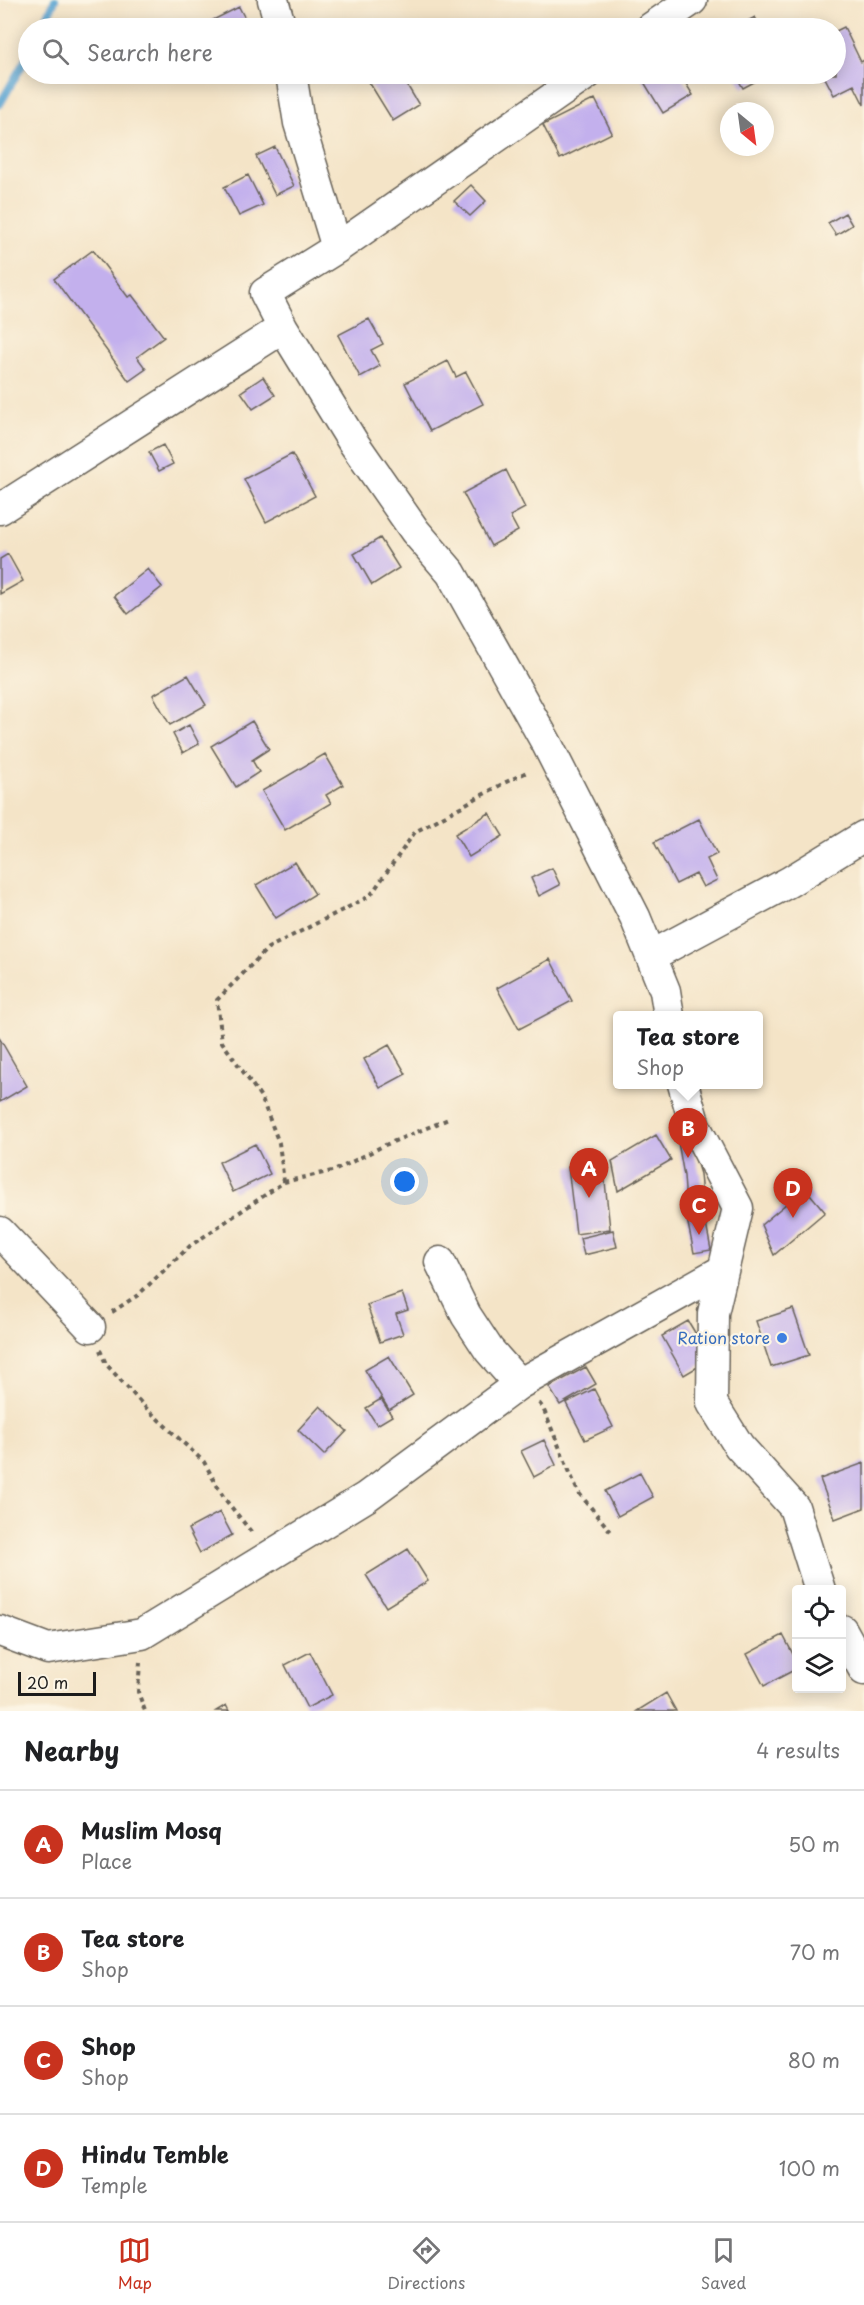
<!DOCTYPE html>
<style>
:root{--surface:#fff;--page:#f2f2f2;--text:#202124;--muted:#757577;--line:#e0e0e0;--accent:#c8321e}
body{margin:0;font-family:"Playpen Sans",sans-serif;background:var(--page);color:var(--text)}
.controls{position:absolute;right:18px;bottom:18px;display:grid;overflow:hidden;border-radius:6px;box-shadow:0 3px 15px #0003}
.controls button{width:54px;height:54px;display:grid;place-items:center;padding:0;border:0;border-bottom:2px solid var(--line);background:var(--surface);color:var(--text);font:30px sans-serif}
.compass{position:absolute;left:720px;top:102px;width:54px;height:54px;border-radius:50%;background:var(--surface);box-shadow:0 3px 15px #0003;rotate:151deg}
.scale{position:absolute;left:18px;bottom:15px;width:78px;box-sizing:border-box;padding-left:6px;border:3px solid #1c1c1c;border-top:0;font-size:16px;line-height:21px;white-space:nowrap;color:#1c1c1c;-webkit-text-stroke:4px #fcf5e5;paint-order:stroke}
.you{position:absolute;left:405px;top:1182px;width:21px;height:21px;margin:-15px;border:4px solid #fff;border-radius:50%;background:#1a73e8;box-shadow:0 0 0 9px #1a73e833}
.badge{display:grid;place-items:center;width:39px;height:39px;border-radius:50%;background:var(--accent);color:#fff;font-size:20px;font-weight:700}
.pin{position:absolute;translate:-50% -50px;filter:drop-shadow(0 2px 3px #0008)}
.pin::after{content:'';position:absolute;top:32px;width:21px;height:18px;background:inherit;clip-path:polygon(0 0,100% 0,50% 100%)}
.popup{position:absolute;left:613px;top:1011px;width:150px;height:78px;box-sizing:border-box;display:grid;place-content:center;border-radius:6px;background:var(--surface);filter:drop-shadow(0 2px 4px #0005);font-size:20px;white-space:nowrap;color:var(--muted)}
.popup b{font-size:22px;color:var(--text)}
.popup::after{content:'';position:absolute;left:50%;top:100%;margin-left:-12px;border:12px solid transparent;border-top-color:var(--surface)}
.list{margin:0;padding:0;list-style:none}
h2{display:flex;justify-content:space-between;align-items:center;height:78px;margin:0;padding:0 24px;font-size:26px}
h2 small{font-size:20px;font-weight:400;color:var(--muted)}
.list li{display:grid;grid-template-columns:39px 1fr auto;gap:18px;align-items:center;box-sizing:border-box;height:108px;padding:0 24px;border-top:2px solid var(--line)}
.list b{display:block;font-size:22px;white-space:nowrap}
.list p{margin:0;font-size:20px;white-space:nowrap;color:var(--muted)}
.list em{font-size:20px;font-style:normal;color:var(--muted)}
.icon{flex:none;width:33px;height:33px;fill:none;stroke:currentColor;stroke-width:2;stroke-linecap:round;stroke-linejoin:round}
.map{position:relative;flex:none;width:864px;height:1711px;overflow:hidden}
.search{position:absolute;background:var(--surface);box-shadow:0 3px 15px #0003;left:18px;right:18px;top:18px;height:66px;display:flex;align-items:center;gap:15px;box-sizing:border-box;padding:0 21px;border-radius:33px;color:var(--muted);font-size:22px}
.sheet{height:510px;background:var(--surface)}
nav{display:flex;justify-content:space-around;align-items:center;box-sizing:border-box;height:84px;border-top:2px solid var(--line);background:var(--surface);font-size:16px;color:var(--muted)}
nav a{display:grid;justify-items:center;gap:3px}
nav .on{color:var(--accent)}
.map>svg:first-child{display:block}
.lines{fill:none;stroke-linecap:round;stroke-linejoin:round}
.stream{stroke:#5ca4d2;stroke-width:8}
.building{fill:#c3b0ed}
.minor-casing{stroke:#686258;stroke-width:33}
.path{stroke:#686258;stroke-width:4;stroke-dasharray:4.5 4.5;stroke-linecap:butt}
.minor{stroke:#fff;stroke-width:30}
.shop-dot{fill:#3f7fe0;stroke:#fcf5e5;stroke-width:2}
.labels{text-anchor:middle;stroke-width:4.5;stroke-linejoin:round;paint-order:stroke}
.shop-label{font-size:16px;fill:#366cbe;stroke:#fcf5e5;text-anchor:end}
</style>
<div class="map">
<svg width="864" height="1711" viewBox="0 0 864 1711">
<rect width="100%" height="100%" fill="#fcf5e5"/>
<filter id="ink" filterUnits="userSpaceOnUse"><feTurbulence type="fractalNoise" baseFrequency=".0167" numOctaves="2"/><feDisplacementMap in="SourceGraphic" scale="12" xChannelSelector="R" yChannelSelector="G"/><feConvolveMatrix kernelMatrix="1 2 1 2 8 2 1 2 1" color-interpolation-filters="sRGB"/></filter>
<filter id="wash" filterUnits="userSpaceOnUse"><feTurbulence type="fractalNoise" baseFrequency=".008" numOctaves="4" result="noise"/><feDisplacementMap in="SourceGraphic" scale="24" xChannelSelector="R" yChannelSelector="G"/><feGaussianBlur stdDeviation="1.35" result="paint"/><feColorMatrix in="noise" values="0 0 0 0 0 0 0 0 0 0 0 0 0 0 0 0 0 1.4 0 .05"/><feComposite in="paint" operator="in"/></filter>
<g filter="url(#wash)">
<rect width="100%" height="100%" fill="#f4e4c7"/>
<g class="lines">
<path class="stream" d="M 42,28 L 55,0
M 0,104 L 28,55"/>
</g>
<g id="blocks">
<path class="building" d="M 239,7 L 250,28 L 210,28 L 207,23 Z
M 755,17 L 761,28 L 735,28 Z
M 844,27 L 861,62 L 864,60 L 864,105 L 854,85 L 834,95 L 823,74 L 836,74 L 836,31 Z
M 364,74 L 415,74 L 418,78 L 407,85 L 419,105 L 393,121 Z
M 639,74 L 680,74 L 693,95 L 663,113 Z
M 735,74 L 769,74 L 743,88 Z
M 595,99 L 612,133 L 560,159 L 543,125 Z
M 275,147 L 294,186 L 275,195 L 256,156 Z
M 248,175 L 263,205 L 239,216 L 224,187 Z
M 471,185 L 486,201 L 470,216 L 454,201 Z
M 845,213 L 852,225 L 836,235 L 828,223 Z
M 93,250 L 128,297 L 132,295 L 164,337 L 137,357 L 146,369 L 129,381 L 54,279 Z
M 369,319 L 383,344 L 371,350 L 380,366 L 360,377 L 338,335 Z
M 448,361 L 456,377 L 466,372 L 483,404 L 430,431 L 405,383 Z
M 263,377 L 275,395 L 253,409 L 241,392 Z
M 163,445 L 173,464 L 159,471 L 149,452 Z
M 292,454 L 315,496 L 266,522 L 244,479 Z
M 506,470 L 525,508 L 510,516 L 518,531 L 491,546 L 463,493 Z
M 380,538 L 399,568 L 372,585 L 354,554 Z
M 8,554 L 23,581 L 0,594 L 0,559 Z
M 148,569 L 162,587 L 128,614 L 114,596 Z
M 188,675 L 206,705 L 170,725 L 153,695 Z
M 252,721 L 269,749 L 252,760 L 259,772 L 236,787 L 211,746 Z
M 189,725 L 199,744 L 183,753 L 173,734 Z
M 325,754 L 343,785 L 326,795 L 331,803 L 285,830 L 262,791 Z
M 489,813 L 503,836 L 469,857 L 455,834 Z
M 699,819 L 717,854 L 707,859 L 717,880 L 703,887 L 696,874 L 676,884 L 654,842 Z
M 295,862 L 315,894 L 276,918 L 256,885 Z
M 552,868 L 560,885 L 539,896 L 531,878 Z
M 550,959 L 572,1001 L 519,1029 L 497,988 Z
M 0,1039 L 27,1086 L 0,1102 Z
M 389,1045 L 406,1074 L 380,1088 L 364,1059 Z
M 656,1135 L 671,1160 L 618,1191 L 612,1161 Z
M 689,1139 L 700,1174 L 703,1208 L 711,1250 L 694,1253 L 687,1219 L 684,1176 L 678,1142 Z
M 255,1144 L 270,1174 L 233,1192 L 219,1162 Z
M 603,1163 L 610,1229 L 576,1234 L 568,1167 Z
M 805,1188 L 825,1212 L 774,1255 L 761,1225 Z
M 613,1230 L 617,1247 L 584,1255 L 580,1238 Z
M 402,1293 L 408,1310 L 396,1314 L 403,1334 L 380,1342 L 367,1305 Z
M 793,1309 L 809,1355 L 771,1367 L 756,1321 Z
M 688,1321 L 711,1359 L 684,1375 L 662,1336 Z
M 389,1356 L 413,1395 L 389,1410 L 365,1370 Z
M 586,1367 L 596,1384 L 560,1405 L 549,1387 Z
M 594,1389 L 613,1427 L 585,1440 L 566,1403 Z
M 381,1399 L 392,1416 L 377,1425 L 366,1408 Z
M 320,1406 L 347,1431 L 324,1455 L 298,1430 Z
M 544,1440 L 556,1465 L 534,1477 L 521,1451 Z
M 864,1463 L 864,1508 L 835,1519 L 820,1479 Z
M 640,1473 L 653,1497 L 618,1516 L 605,1491 Z
M 220,1512 L 232,1535 L 200,1553 L 188,1529 Z
M 408,1549 L 428,1581 L 386,1607 L 366,1575 Z
M 783,1635 L 796,1660 L 796,1669 L 764,1686 L 747,1654 Z
M 310,1652 L 332,1695 L 307,1708 L 285,1665 Z
M 666,1693 L 676,1711 L 637,1711 Z
M 226,1705 L 229,1711 L 216,1711 Z"/>
</g>
</g>
<g filter="url(#ink)">
<use href="#blocks" fill-opacity="0" stroke="#686258" stroke-width="1.5"/>
<g class="lines">
<g class="minor-casing">
<path id="minor" d="M 273,0 L 281,28
M 651,28 L 692,0
M 291,74 L 299,123 L 337,248 L 265,293 L 283,328 L 353,442 L 415,531 L 451,573 L 547,744 L 635,917 L 665,991 L 669,1016
M 337,248 L 587,74
M 0,509 L 283,328
M 651,956 L 789,882 L 864,836
M 683,1084 L 695,1126 L 738,1208 L 713,1313 L 712,1403 L 739,1446 L 794,1507 L 820,1590
M 0,1232 L 90,1327
M 440,1262 L 466,1315 L 489,1350 L 519,1384
M 842,1630 L 864,1670
M 0,1631 L 48,1649 L 142,1634 L 366,1497 L 519,1384 L 723,1270"/>
</g>
<path class="path" d="M 284,1182 L 279,1143 L 261,1097 L 222,1042 L 217,1000 L 268,948 L 370,896 L 415,832 L 504,783 L 529,771
M 112,1312 L 138,1295 L 190,1246 L 284,1182 L 336,1170 L 385,1145 L 451,1118
M 100,1350 L 106,1364 L 144,1406 L 204,1462 L 224,1498 L 253,1534
M 539,1403 L 543,1408 L 578,1492 L 612,1533
M 140,1662 L 138,1692 L 145,1711"/>
<use href="#minor" class="minor"/>
</g>
</g>
<circle class="shop-dot" cx="782" cy="1338" r="6"/>
<g class="labels">
<g class="shop-label">
<text x="770" y="1344">Ration store</text>
</g>
</g>
</svg>
<div class="controls">
<button><svg class="icon" aria-label="locate" viewBox="0 0 24 24"><circle cx="12" cy="12" r="6"/><path d="M12 2v4M12 18v4M2 12h4M18 12h4"/></svg></button>
<button><svg class="icon" aria-label="layers" viewBox="0 0 24 24"><path d="M12 4l9 5-9 5-9-5zM3 14l9 5 9-5"/></svg></button>
</div>
<svg class="compass" viewBox="-18 -18 36 36"><path d="M0-13l5 13h-10z" fill="#e53935"/><path d="M0 13l5-13h-10z" fill="#757577"/></svg>
<div class="scale">20 m</div>
<div class="you"></div>
<div class="pin badge" style="left:589px;top:1198px">A</div>
<div class="pin badge" style="left:688px;top:1158px">B</div>
<div class="popup"><b>Tea store</b>Shop</div>
<div class="pin badge" style="left:699px;top:1235px">C</div>
<div class="pin badge" style="left:793px;top:1218px">D</div>
<div class="search"><svg class="icon" aria-label="search" viewBox="0 0 24 24"><circle cx="10" cy="10" r="6"/><path d="M15 15l6 6"/></svg>Search here</div>
</div>
<section class="sheet">
<h2>Nearby<small>4 results</small></h2>
<ul class="list">
<li><span class="badge">A</span><div><b>Muslim Mosq</b><p>Place</p></div><em>50 m</em></li>
<li><span class="badge">B</span><div><b>Tea store</b><p>Shop</p></div><em>70 m</em></li>
<li><span class="badge">C</span><div><b>Shop</b><p>Shop</p></div><em>80 m</em></li>
<li><span class="badge">D</span><div><b>Hindu Temble</b><p>Temple</p></div><em>100 m</em></li>
</ul>
</section>
<nav>
<a class="on"><svg class="icon" aria-label="map" viewBox="0 0 24 24"><path d="M3 6l6-2 6 2 6-2v14l-6 2-6-2-6 2zM9 4v14M15 6v14"/></svg>Map</a>
<a><svg class="icon" aria-label="directions" viewBox="0 0 24 24"><path d="M12 3l9 9-9 9-9-9zM9 14v-3h6M13 9l2 2-2 2"/></svg>Directions</a>
<a><svg class="icon" aria-label="saved" viewBox="0 0 24 24"><path d="M7 4h10v16l-5-4-5 4z"/></svg>Saved</a>
</nav>
